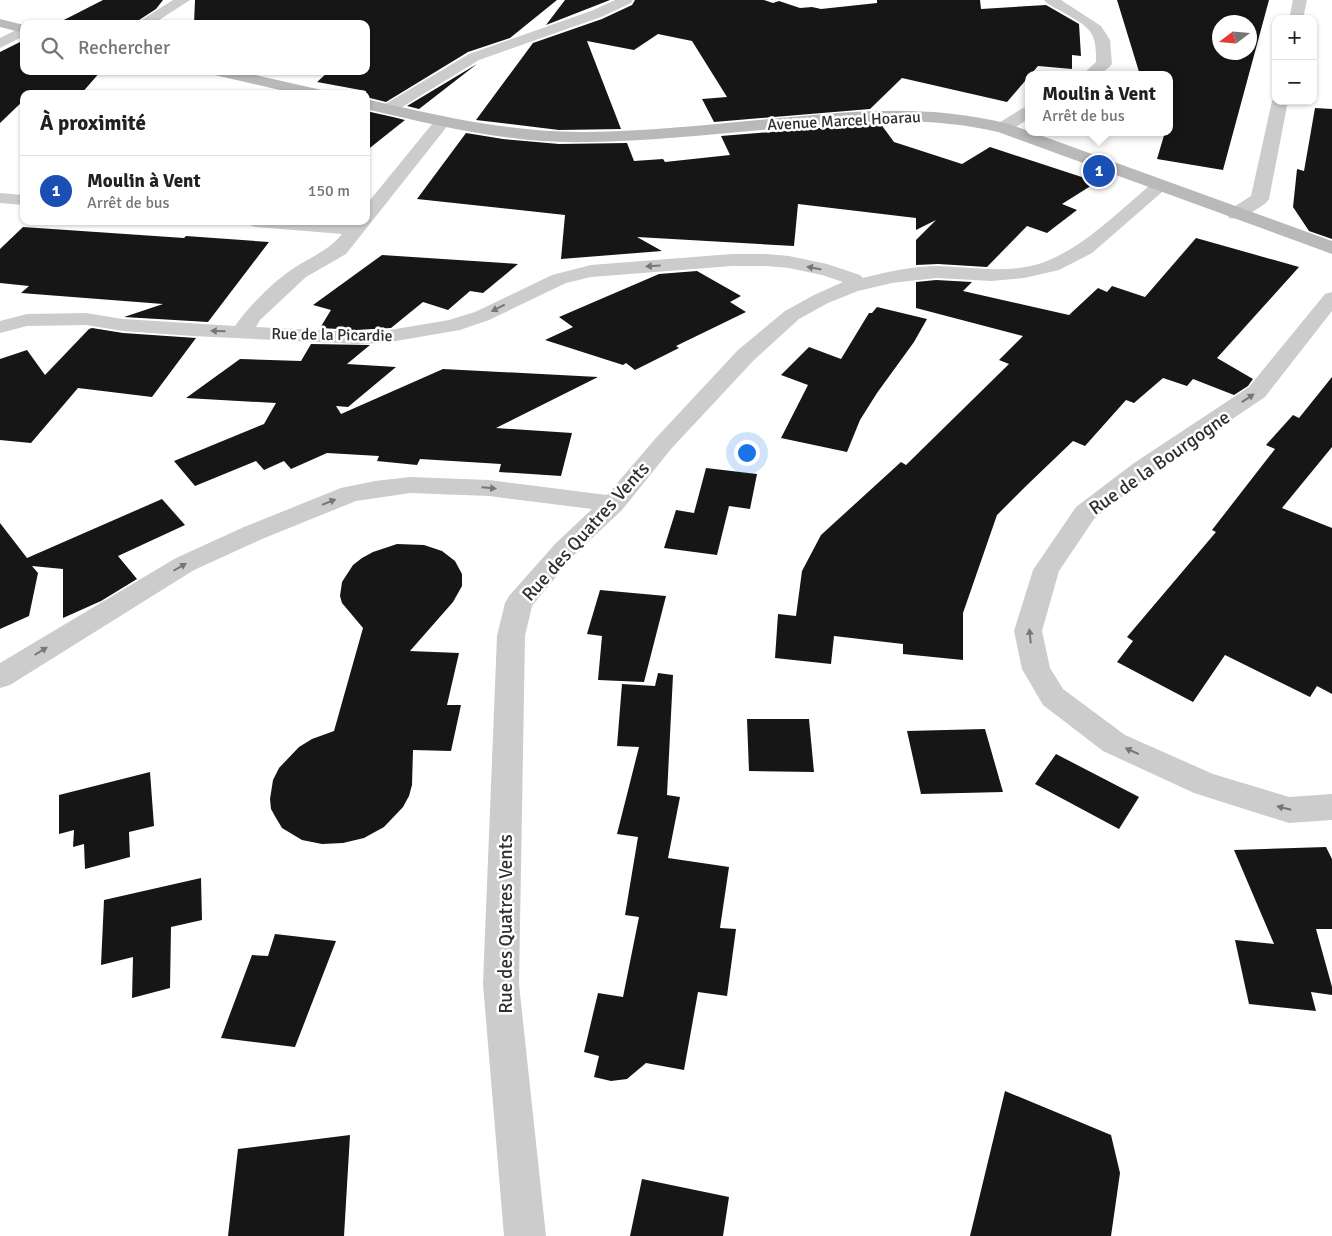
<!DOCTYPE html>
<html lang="fr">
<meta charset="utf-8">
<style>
:root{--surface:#fff;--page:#f6f6f6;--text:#202124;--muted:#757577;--line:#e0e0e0;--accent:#d93e42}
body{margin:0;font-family:Signika,sans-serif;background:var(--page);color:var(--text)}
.controls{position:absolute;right:15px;top:15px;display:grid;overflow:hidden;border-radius:10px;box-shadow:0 1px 4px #0004}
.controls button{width:45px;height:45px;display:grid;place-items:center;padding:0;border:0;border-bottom:1px solid var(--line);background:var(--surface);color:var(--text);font:25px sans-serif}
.compass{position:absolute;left:1212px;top:15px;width:45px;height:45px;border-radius:50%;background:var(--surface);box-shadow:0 1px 4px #0004;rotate:254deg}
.you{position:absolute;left:746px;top:452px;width:18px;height:18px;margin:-12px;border:4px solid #fff;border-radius:50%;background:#1a73e8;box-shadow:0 0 0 8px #1a73e833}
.badge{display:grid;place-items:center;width:32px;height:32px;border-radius:50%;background:var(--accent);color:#fff;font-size:16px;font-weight:700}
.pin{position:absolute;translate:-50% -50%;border:2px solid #fff;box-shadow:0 1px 5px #0006}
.popup{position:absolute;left:1025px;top:71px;width:148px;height:65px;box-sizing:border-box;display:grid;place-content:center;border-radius:10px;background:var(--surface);filter:drop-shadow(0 1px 4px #0005);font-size:16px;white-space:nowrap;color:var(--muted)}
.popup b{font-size:19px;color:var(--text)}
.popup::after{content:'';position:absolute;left:50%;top:100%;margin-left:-10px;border:10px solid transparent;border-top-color:var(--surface)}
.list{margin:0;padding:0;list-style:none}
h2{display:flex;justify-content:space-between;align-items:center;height:65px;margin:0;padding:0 20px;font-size:21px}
h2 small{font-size:16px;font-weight:400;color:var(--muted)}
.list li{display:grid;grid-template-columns:32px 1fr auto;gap:15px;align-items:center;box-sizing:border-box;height:70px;padding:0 20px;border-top:1px solid var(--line)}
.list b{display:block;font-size:19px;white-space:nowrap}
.list p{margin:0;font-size:16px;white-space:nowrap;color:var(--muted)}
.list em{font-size:16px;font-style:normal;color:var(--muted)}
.icon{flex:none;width:28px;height:28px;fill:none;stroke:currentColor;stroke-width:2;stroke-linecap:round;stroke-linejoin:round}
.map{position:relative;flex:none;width:1332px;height:1236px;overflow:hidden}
.search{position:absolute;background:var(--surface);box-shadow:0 1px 4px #0004;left:20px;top:20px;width:350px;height:55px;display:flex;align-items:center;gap:12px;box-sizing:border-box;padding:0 18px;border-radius:10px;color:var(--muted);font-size:19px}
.panel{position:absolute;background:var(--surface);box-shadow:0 1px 4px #0004;left:20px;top:90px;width:350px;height:135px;border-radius:10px}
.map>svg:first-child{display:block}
.building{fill:#161616;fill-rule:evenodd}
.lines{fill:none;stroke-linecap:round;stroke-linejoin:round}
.street{fill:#ccc;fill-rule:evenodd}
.secondary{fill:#b9b9b9;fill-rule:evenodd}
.oneway{fill:#767676}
.labels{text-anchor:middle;stroke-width:5;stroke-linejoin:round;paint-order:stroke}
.far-street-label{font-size:16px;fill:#2f2f2f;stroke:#fff}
.street-label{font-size:19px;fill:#2f2f2f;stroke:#fff}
</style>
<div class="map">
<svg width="1332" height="1236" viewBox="0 0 1332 1236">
<rect width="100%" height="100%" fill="#fff"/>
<path class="building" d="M 103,0 L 163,0 L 156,9 L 133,24 L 56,24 Z
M 195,0 L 557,0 L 510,38 L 468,52 L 386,102 L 366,97 L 366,91 L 317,82 L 327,73 L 312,71 L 366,71 L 366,24 L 194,24 Z
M 565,0 L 610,0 L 546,25 Z
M 635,0 L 764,0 L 773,3 L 779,1 L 800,8 L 812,7 L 821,9 L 877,3 L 877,0 L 980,0 L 981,9 L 1046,5 L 1079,24 L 1081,56 L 1072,55 L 1072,69 L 1038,66 L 1007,102 L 902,78 L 870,109 L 714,122 L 702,99 L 727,97 L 692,41 L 658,34 L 634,50 L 587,41 L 621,129 L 559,130 L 476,120 L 533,43 L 602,19 L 632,5 Z
M 1117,0 L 1269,0 L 1223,170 L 1157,159 L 1165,132 L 1169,132 L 1169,75 L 1140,75 ZM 1220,22 L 1250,22 L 1250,52 L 1220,52 Z
M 24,40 L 24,71 L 101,71 L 81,94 L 24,94 L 24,100 L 0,123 L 0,52 Z
M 477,64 L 419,109 L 407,106 Z
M 1315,108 L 1332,109 L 1332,239 L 1309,231 L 1293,207 L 1297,169 L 1304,171 Z
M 366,111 L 393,117 L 405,120 L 366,151 Z
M 880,123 L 894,142 L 962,164 L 990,147 L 1097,182 L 1062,204 L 1077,210 L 1047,233 L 1027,226 L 987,267 L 938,264 L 916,265 L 916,240 L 936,220 L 916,230 L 916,218 L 798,204 L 794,246 L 637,237 L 662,251 L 561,259 L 565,215 L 417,199 L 466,133 L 503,139 L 559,144 L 627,143 L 634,161 L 663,159 L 665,162 L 730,155 L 721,136 Z
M 23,227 L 184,238 L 186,236 L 269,242 L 208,322 L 124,317 L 163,304 L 21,293 L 29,286 L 0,283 L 0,249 Z
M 1196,238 L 1299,267 L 1217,358 L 1253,379 L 1248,386 L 1234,395 L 1193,379 L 1187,386 L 1163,378 L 1134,403 L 1126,400 L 1085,446 L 1073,441 L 1025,487 L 997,515 L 963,613 L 963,660 L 903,654 L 903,644 L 834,636 L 831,664 L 775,658 L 778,614 L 796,616 L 802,571 L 821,535 L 901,462 L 906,465 L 1009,364 L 999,360 L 1023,336 L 916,308 L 916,282 L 936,280 L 972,282 L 963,291 L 1069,315 L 1098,288 L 1107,292 L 1112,286 L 1145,297 Z
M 382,255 L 504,263 L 518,264 L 483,293 L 470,291 L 448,310 L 423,302 L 391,328 L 356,330 L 320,328 L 331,310 L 313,305 Z
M 697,271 L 741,296 L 730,302 L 746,312 L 676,346 L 679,348 L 635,370 L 626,363 L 623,365 L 545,340 L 573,327 L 559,317 L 659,274 Z
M 877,307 L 927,319 L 914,342 L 877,393 L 860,420 L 847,452 L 781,438 L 808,385 L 781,375 L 809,347 L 841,359 L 869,313 L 872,313 Z
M 92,328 L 123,333 L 196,338 L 152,397 L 78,388 L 31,443 L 0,440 L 0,359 L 27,350 L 45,375 L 89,329 Z
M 311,344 L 370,345 L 347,364 L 396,367 L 348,407 L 336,406 L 341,414 L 443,369 L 598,377 L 496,428 L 572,433 L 561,476 L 499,472 L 501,464 L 420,459 L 417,465 L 377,461 L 379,456 L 327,453 L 291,469 L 284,461 L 264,470 L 256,461 L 195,486 L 174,461 L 264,424 L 276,403 L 186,398 L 240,359 L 301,361 Z
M 1332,377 L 1332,447 L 1282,508 L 1332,528 L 1332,694 L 1317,686 L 1310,697 L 1225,655 L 1193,702 L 1117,662 L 1133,641 L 1127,637 L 1216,532 L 1212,530 L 1275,449 L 1266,445 L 1293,415 L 1299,418 Z
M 706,468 L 757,474 L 750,509 L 729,506 L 717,555 L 664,548 L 676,510 L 694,513 Z
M 162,499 L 185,525 L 118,556 L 137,579 L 101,601 L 63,618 L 63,569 L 32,566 L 38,573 L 29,616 L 0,629 L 0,523 L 27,558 Z
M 397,544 L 424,545 L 442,551 L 455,561 L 462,574 L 462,586 L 453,602 L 410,651 L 459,653 L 447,705 L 461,705 L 451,751 L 413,750 L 412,785 L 409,796 L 403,807 L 384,827 L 364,838 L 343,843 L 322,844 L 302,840 L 282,828 L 276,818 L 271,809 L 270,799 L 273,780 L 279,768 L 299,747 L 312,739 L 334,731 L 363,628 L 342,603 L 340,596 L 342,582 L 353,565 L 362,558 L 373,552 Z
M 600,590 L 666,596 L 644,682 L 598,680 L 602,636 L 587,634 Z
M 658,673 L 673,675 L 667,795 L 680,797 L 668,858 L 729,867 L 720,928 L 736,929 L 727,996 L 698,992 L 684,1070 L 646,1063 L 627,1079 L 611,1081 L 594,1077 L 599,1056 L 584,1052 L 598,993 L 623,997 L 639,917 L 625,915 L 638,837 L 617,834 L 639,747 L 617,746 L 622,684 L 655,686 Z
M 747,719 L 809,719 L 814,772 L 749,771 Z
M 985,729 L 1003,792 L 921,794 L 907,731 Z
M 1056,754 L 1139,797 L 1119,829 L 1035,784 Z
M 150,772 L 154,826 L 129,832 L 130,857 L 85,869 L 84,844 L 73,847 L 74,830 L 59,834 L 59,795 Z
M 1326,847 L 1332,859 L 1332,929 L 1316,929 L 1332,987 L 1332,995 L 1311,992 L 1316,1011 L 1249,1004 L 1235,940 L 1274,944 L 1234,850 Z
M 201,878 L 202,920 L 171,927 L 170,988 L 132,998 L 133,957 L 101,965 L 104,900 Z
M 275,934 L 336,941 L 295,1047 L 221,1038 L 252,955 L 268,956 Z
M 1005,1091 L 1111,1135 L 1120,1173 L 1111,1236 L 970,1236 Z
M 350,1135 L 344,1236 L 228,1236 L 238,1149 Z
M 642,1179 L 729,1197 L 723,1236 L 630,1236 Z"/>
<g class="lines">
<path class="street" d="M 173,0 L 190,0 L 153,24 L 135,24 Z
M 615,0 L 633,0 L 631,3 L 601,17 L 479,60 L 394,112 L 382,112 L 380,109 L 382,106 L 469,54 L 591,11 Z
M 1044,0 L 1061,0 L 1101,26 L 1110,40 L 1112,64 C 1103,75 1095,75 1082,75 L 1096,62 C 1097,29 1088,27 1061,11 C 1055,8 1048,5 1044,0 Z
M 1293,0 L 1307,0 L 1303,19 L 1289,19 Z
M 24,26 L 24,36 L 0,48 L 0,38 Z
M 1276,97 L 1276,101 L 1288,101 L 1269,199 L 1266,203 C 1255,210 1243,221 1229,218 L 1227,214 L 1229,210 L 1251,196 L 1272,101 Z
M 1029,106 L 1029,118 L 1009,132 L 997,132 L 995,128 L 997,124 L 1023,108 Z
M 443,116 L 449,118 L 451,121 L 449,124 L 346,254 L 306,277 L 260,320 L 256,327 L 356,332 L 384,331 L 449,320 L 475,312 L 552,275 L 591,265 L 732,254 L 766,254 L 789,256 L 827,264 L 860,275 L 863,278 C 887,272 913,266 938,266 C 973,267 1013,275 1047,261 C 1088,244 1120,210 1154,182 L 1160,181 L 1166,182 L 1169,186 L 1092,253 L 1059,270 L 1024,278 L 992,281 L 936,278 L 892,283 L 858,291 L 828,303 L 799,319 L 754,360 L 671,449 L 622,510 L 573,556 L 532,606 L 525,636 L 519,984 L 546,1236 L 504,1236 L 483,984 L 497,636 L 505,603 L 509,596 L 555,544 L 592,509 L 489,496 L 410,493 L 356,501 L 262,539 L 194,570 L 10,685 L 0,688 L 0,663 L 176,558 L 244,527 L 341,488 L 375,481 L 410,477 L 489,480 L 607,495 L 655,439 L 738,350 L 785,311 L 814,295 L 843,282 L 822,275 L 789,268 L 766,266 L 732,266 L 591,277 L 566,283 L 489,320 L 460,330 L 384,343 L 356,344 L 192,336 L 123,331 L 86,325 L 27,326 L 0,333 L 0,321 L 27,314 L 86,313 L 123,319 L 235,326 C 247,308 276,279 294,268 C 311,257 329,250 342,234 L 256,227 L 249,225 L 247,221 L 321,221 L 351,224 L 353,221 L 366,221 L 366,205 L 437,118 Z
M 0,193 L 24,195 L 24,205 L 0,203 Z
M 1332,292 L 1332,311 L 1265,397 L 1152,473 L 1094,519 L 1059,571 L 1042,631 L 1050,668 L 1063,689 L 1125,735 L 1213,774 L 1289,797 L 1332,794 L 1332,820 L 1289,823 L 1194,793 L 1103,751 L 1043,705 L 1022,669 L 1014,631 L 1033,570 L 1076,507 L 1134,463 L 1249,387 L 1325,294 Z"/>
<path class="secondary" d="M 0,19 L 24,25 L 24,33 L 0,27 Z
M 208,71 L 237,71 L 326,91 L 328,94 L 297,94 L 210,74 Z
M 366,99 C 439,116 512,133 587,132 C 655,131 723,123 791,117 C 868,110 932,105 1009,124 L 1332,241 L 1332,254 L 998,132 C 930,116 863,121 794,127 C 725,133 656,141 587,142 C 512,144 439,126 366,109 Z"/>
</g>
<defs><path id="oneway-solid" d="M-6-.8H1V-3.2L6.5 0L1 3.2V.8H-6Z" transform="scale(1.25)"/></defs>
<g class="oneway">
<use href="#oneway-solid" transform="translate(653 266) rotate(177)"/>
<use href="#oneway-solid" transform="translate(814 268) rotate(-169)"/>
<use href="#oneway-solid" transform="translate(498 308) rotate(153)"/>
<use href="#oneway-solid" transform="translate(218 331) rotate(-179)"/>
<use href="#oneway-solid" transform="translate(1248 398) rotate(-34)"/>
<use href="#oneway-solid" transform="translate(489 488) rotate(5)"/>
<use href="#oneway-solid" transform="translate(329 502) rotate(-22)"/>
<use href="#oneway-solid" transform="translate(180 567) rotate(-30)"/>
<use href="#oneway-solid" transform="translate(1030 636) rotate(-96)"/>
<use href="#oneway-solid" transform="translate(41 651) rotate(-32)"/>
<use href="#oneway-solid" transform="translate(1132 751) rotate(-156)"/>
<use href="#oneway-solid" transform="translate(1284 808) rotate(-166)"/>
</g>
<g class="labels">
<g class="far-street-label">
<text transform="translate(844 120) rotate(-3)" y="6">Avenue Marcel Hoarau</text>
<text transform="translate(332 334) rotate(1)" y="6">Rue de la Picardie</text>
</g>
<g class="street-label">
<text transform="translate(1159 462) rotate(-35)" y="7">Rue de la Bourgogne</text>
<text transform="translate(585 531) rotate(-48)" y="7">Rue des Quatres Vents</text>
<text transform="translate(505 924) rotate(-90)" y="7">Rue des Quatres Vents</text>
</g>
</g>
</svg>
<div class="controls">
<button>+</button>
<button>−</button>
</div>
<svg class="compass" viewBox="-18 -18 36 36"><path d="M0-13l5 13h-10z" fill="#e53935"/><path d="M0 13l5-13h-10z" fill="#757577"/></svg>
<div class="you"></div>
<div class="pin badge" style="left:1099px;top:171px;background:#1a4fb4">1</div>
<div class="popup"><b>Moulin à Vent</b>Arrêt de bus</div>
<div class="search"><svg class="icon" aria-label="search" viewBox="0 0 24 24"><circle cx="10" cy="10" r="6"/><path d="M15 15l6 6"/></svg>Rechercher</div>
<section class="panel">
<h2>À proximité<small></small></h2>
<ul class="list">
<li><span class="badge" style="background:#1a4fb4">1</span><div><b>Moulin à Vent</b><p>Arrêt de bus</p></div><em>150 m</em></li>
</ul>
</section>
</div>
